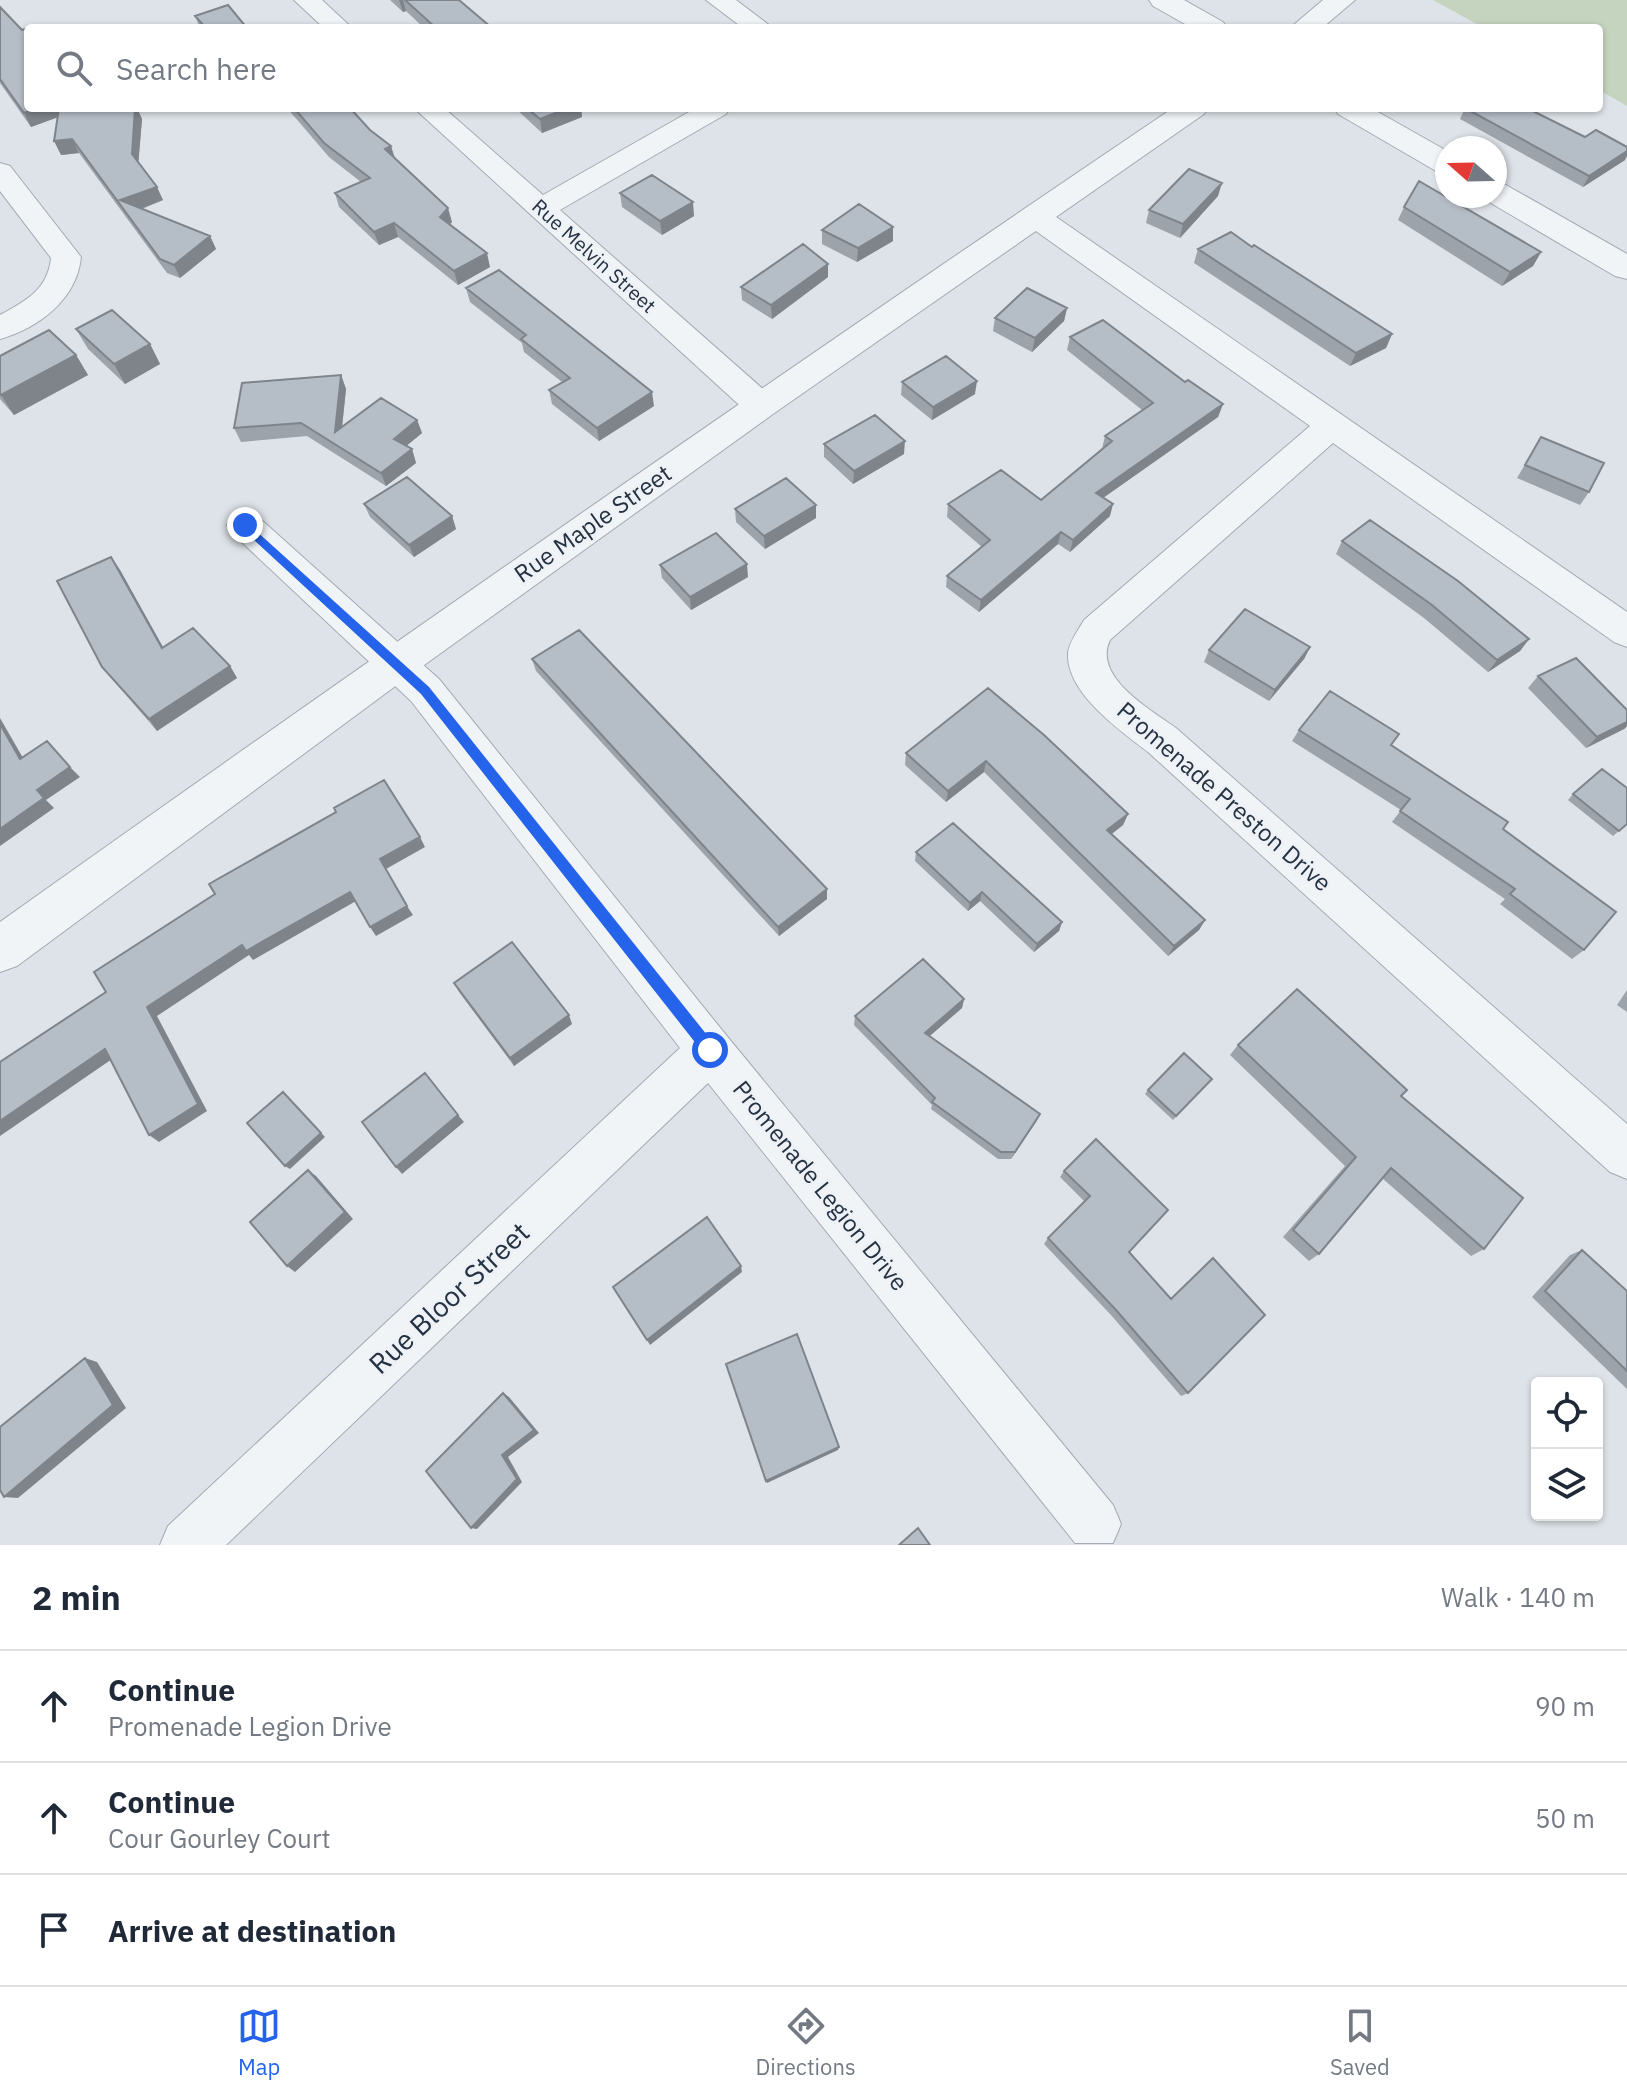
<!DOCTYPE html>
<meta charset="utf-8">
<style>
:root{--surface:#fff;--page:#f2f2f3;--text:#1f2937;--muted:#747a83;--line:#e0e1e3;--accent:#2563eb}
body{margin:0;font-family:"IBM Plex Sans",sans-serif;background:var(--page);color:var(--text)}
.controls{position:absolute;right:24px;bottom:24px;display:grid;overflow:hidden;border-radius:8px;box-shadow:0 2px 6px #0004}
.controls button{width:72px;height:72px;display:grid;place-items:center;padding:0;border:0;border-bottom:2px solid var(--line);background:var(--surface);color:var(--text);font:40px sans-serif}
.compass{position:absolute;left:1435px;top:136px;width:72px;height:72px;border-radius:50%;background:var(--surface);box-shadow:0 2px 6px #0004;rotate:290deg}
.stop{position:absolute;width:24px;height:24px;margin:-18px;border:6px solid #2563eb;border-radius:50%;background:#fff}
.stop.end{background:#2563eb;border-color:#fff;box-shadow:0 2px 8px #0008}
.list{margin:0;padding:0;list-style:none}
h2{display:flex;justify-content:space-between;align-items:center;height:104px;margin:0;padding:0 32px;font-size:34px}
h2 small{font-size:26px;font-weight:400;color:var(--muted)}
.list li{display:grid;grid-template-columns:52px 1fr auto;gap:24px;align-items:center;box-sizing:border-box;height:112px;padding:0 32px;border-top:2px solid var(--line)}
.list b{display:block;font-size:30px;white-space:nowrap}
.list p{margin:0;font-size:26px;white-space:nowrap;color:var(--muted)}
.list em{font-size:26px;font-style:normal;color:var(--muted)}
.icon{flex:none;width:44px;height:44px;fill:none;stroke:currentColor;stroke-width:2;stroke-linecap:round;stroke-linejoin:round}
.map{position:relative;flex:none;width:1627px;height:1545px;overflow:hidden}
.search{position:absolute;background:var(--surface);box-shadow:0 2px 6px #0004;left:24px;right:24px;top:24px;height:88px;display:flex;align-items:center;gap:20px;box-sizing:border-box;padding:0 28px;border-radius:8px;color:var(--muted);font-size:30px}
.sheet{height:440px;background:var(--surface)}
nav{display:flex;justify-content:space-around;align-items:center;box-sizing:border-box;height:112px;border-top:2px solid var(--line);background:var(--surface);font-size:22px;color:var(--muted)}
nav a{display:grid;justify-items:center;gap:4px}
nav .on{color:var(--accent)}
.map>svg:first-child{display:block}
.green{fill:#c5d4be}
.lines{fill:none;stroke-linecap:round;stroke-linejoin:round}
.minor-casing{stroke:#a3aab4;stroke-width:2}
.tertiary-casing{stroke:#a3aab4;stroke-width:2}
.minor{fill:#f1f4f7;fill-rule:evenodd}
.tertiary{fill:#f1f4f7;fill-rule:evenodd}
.wall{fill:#9ca3ab}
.shaded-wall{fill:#7f848b}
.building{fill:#b5bdc7;stroke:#7f848b;stroke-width:2}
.route{fill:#2563eb}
.labels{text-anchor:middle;stroke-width:6;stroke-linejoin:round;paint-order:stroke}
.far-street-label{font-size:20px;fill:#253242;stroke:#eef2f7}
.street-label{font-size:24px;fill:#253242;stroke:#eef2f7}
.near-street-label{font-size:28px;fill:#253242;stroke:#eef2f7}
</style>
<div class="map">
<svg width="1627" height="1545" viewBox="0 0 1627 1545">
<rect width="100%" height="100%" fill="#dee3e9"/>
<path class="green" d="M 1433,0 L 1627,0 L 1627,106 L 1599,90 L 1599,28 L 1484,28 Z"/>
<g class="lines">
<g class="minor-casing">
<path id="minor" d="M 294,0 L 322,0 L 352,28 L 324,28 Z
M 706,0 L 736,0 L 773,28 L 743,28 Z
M 414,108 L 444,108 L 543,195 L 696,108 L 730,108 L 726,114 L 560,210 L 772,397 L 777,405 L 772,413 L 760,417 L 748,413 Z
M 0,163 L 10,166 L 81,257 C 77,299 39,328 0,339 L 0,315 C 26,301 48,289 51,258 L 0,191 Z
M 1036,208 L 1046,210 L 1627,612 L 1627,647 L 1614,642 L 1333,443 L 1110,640 C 1092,677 1151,710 1176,728 L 1627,1124 L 1627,1179 L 1610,1172 L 1148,752 C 1120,730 1066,693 1068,653 C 1069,642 1079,629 1084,620 L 1310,426 L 1026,224 L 1021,217 L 1026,210 Z
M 245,512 L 257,516 L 439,679 L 726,1035 L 1113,1505 L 1121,1524 L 1113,1543 L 1075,1543 L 708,1083 L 226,1545 L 160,1545 L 168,1526 L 680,1048 L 411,701 L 233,534 L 227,525 L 233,516 Z"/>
</g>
<g class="tertiary-casing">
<path id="tertiary" d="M 1149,0 L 1184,0 L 1223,22 L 1227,28 L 1192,28 L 1153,6 Z
M 1323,0 L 1355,0 L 1322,28 L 1290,28 Z
M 1173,108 L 1208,108 L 1204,114 L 773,414 L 409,676 L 17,966 L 0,972 L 0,922 C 388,646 778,375 1173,108 Z
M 1334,108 L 1371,108 L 1447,151 L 1447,173 L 1436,171 L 1338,114 Z
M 1495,182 L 1506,185 L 1627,254 L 1627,279 L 1615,276 L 1484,199 L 1482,196 L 1495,196 Z"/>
</g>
<use href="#minor" class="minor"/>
<use href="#tertiary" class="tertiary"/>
</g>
<path class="wall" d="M 390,0 L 459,0 L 492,28 L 424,28 L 406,11 L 403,12 Z
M 0,7 L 94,110 L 109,108 L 137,108 L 142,119 L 138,163 L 163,200 L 142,209 L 210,236 L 216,249 L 180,278 L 167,273 L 79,153 L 61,155 L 57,117 L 31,127 L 0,83 Z
M 195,16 L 247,28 L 200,28 Z
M 287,108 L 350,108 L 370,130 L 391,146 L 395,158 L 452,222 L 450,224 L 490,267 L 458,285 L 398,237 L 379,245 L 339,207 L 335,193 L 361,182 L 329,157 Z
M 515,108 L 581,108 L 582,117 L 542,133 Z
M 1465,108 L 1625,160 L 1583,187 L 1460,119 Z
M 620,193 L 694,216 L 662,235 L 622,207 Z
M 1218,196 L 1180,238 L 1146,223 L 1149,210 Z
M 1404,207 L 1541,252 L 1533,266 L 1502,286 L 1398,220 Z
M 893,227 L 893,241 L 857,262 L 822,244 L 822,230 Z
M 1252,247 L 1392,334 L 1386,348 L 1350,366 L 1194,263 L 1198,249 Z
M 828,264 L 828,277 L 772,319 L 742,300 L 741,287 Z
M 466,288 L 654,406 L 599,441 L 552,404 L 549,390 L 562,382 L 524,352 L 522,343 L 470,302 Z
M 1067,308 L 1064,321 L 1032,352 L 993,331 L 995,318 Z
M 76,329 L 150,344 L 160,364 L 125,384 L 88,349 Z
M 1070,337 L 1185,382 L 1223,404 L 1218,417 L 1103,498 L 1110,516 L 1070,552 L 1058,544 L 979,612 L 946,587 L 947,576 L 982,547 L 947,517 L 948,504 L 1041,500 L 1102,449 L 1105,436 L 1142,410 L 1067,350 Z
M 76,355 L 88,375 L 14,415 L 0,399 L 0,356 Z
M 341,375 L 346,389 L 342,427 L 417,420 L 422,433 L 406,446 L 412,449 L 416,463 L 386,486 L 307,436 L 241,442 L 234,428 Z
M 902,382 L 975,394 L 932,420 L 901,395 Z
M 1541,437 L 1589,492 L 1580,505 L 1517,478 Z
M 824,444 L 904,454 L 853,484 L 824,457 Z
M 364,504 L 452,516 L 456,529 L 414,557 L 370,517 Z
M 735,509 L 816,518 L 765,549 L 736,522 Z
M 1342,541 L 1529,639 L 1520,651 L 1488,672 L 1424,618 L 1336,554 Z
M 111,557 L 120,570 L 163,647 L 230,666 L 237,678 L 157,731 L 102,667 Z
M 660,565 L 748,577 L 691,610 L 662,578 Z
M 1310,647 L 1304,659 L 1269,701 L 1204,662 L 1209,650 Z
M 532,659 L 827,889 L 827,899 L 779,936 L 536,671 Z
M 1538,676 L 1627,710 L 1627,726 L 1624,729 L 1586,748 L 1528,688 Z
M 988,688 L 1128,814 L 1123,825 L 1111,834 L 1205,920 L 1199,930 L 1168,956 L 984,772 L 946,802 L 905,765 L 906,753 Z
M 1299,730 L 1391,746 L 1503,829 L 1584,950 L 1572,959 L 1500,904 L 1505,899 L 1392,822 L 1401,810 L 1292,741 Z
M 1573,794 L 1627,824 L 1613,836 L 1568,800 Z
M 916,852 L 1062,922 L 1059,931 L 1034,952 L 980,901 L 968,911 L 915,861 Z
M 454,983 L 572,1024 L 514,1066 L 459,992 Z
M 1627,990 L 1627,1012 L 1617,1005 Z
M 964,999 L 962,1008 L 929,1036 L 1040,1114 L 1036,1122 L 1011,1159 L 998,1159 L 931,1109 L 932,1105 L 854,1025 L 855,1016 Z
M 1238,1045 L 1401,1096 L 1484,1249 L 1471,1256 L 1382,1178 L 1319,1254 L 1309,1261 L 1283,1237 L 1345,1166 L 1230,1055 Z
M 1212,1079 L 1173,1120 L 1145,1094 L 1148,1090 Z
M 1096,1139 L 1129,1252 L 1188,1393 L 1181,1396 L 1111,1315 L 1044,1244 L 1048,1238 L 1084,1201 L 1060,1177 L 1064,1171 Z
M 1582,1250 L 1627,1291 L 1627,1389 L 1532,1297 L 1570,1255 Z"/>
<path class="shaded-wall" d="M 399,0 L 403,0 L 406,11 L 403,12 Z
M 37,108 L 64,108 L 67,114 L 31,127 L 24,113 Z
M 135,108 L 137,108 L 142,119 L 138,168 L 132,154 Z
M 568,108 L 581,108 L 582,117 L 542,133 L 540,119 Z
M 72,139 L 79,153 L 61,155 L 54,141 Z
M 391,146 L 395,160 L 385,149 Z
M 1627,151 L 1627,156 L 1625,160 L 1583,187 L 1589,176 Z
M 1222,183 L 1218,196 L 1180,238 L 1183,224 Z
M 157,187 L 163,200 L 127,214 L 120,200 Z
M 693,202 L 694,216 L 662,235 L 660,221 Z
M 448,208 L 452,222 L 444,231 L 440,217 Z
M 394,223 L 398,237 L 379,245 L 374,232 Z
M 893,227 L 893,241 L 857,262 L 858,248 Z
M 210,236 L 216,249 L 180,278 L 174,265 Z
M 1541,252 L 1533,266 L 1502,286 L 1510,272 Z
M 487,253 L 490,267 L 458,285 L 454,271 Z
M 828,264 L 828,277 L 772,319 L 771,305 Z
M 1067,308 L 1064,321 L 1032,352 L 1035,338 Z
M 1392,334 L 1386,348 L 1350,366 L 1356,353 Z
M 150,344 L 160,364 L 125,384 L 114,364 Z
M 76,355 L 88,375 L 14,415 L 1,395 Z
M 341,375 L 346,389 L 340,446 L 335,432 Z
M 977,381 L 975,394 L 932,420 L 933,407 Z
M 652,392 L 654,406 L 599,441 L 597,428 Z
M 1223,404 L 1218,417 L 1093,505 L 1096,493 Z
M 417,420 L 422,433 L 399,452 L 394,439 Z
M 905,441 L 904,454 L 853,484 L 854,471 Z
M 412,449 L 416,463 L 386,486 L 381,473 Z
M 1113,504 L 1110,516 L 1070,552 L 1073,540 Z
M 816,505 L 816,518 L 765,549 L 764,536 Z
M 452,516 L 456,529 L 414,557 L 409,545 Z
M 1061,532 L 1058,544 L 979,612 L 981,600 Z
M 111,557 L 120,570 L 170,660 L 162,648 Z
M 747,564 L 748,577 L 691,610 L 690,597 Z
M 1529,639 L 1520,651 L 1488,672 L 1497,660 Z
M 1310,647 L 1304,659 L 1269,701 L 1275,690 Z
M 230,666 L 237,678 L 157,731 L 149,719 Z
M 0,718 L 30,770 L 20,759 L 0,724 Z
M 1627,722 L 1627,726 L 1624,729 L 1586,748 L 1597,737 Z
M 986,761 L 984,772 L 946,802 L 948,791 Z
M 70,767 L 80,777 L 46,800 L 54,808 L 0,846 L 0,829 L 37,790 Z
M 1128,814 L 1123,825 L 1103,841 L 1107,830 Z
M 420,837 L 425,847 L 386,869 L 380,859 Z
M 827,889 L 827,899 L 779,936 L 778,927 Z
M 350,892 L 356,901 L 253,960 L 249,955 L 157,1016 L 207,1111 L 159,1142 L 149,1135 L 147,1007 L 242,945 Z
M 982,892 L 980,901 L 968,911 L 970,903 Z
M 407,906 L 413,915 L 376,936 L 370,927 Z
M 1205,920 L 1199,930 L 1168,956 L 1174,946 Z
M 1062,922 L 1059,931 L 1034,952 L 1037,944 Z
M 964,999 L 962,1008 L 923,1042 L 925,1033 Z
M 569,1015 L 572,1024 L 514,1066 L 510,1058 Z
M 105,1049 L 115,1057 L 0,1136 L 0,1121 Z
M 283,1092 L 325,1137 L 290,1169 L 285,1166 Z
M 1040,1114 L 1036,1122 L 1011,1159 L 1015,1152 Z
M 458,1115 L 464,1122 L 402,1174 L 396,1167 Z
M 308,1170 L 316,1176 L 353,1219 L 295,1272 L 287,1266 Z
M 741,1266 L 742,1272 L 650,1345 L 647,1340 Z
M 85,1358 L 97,1362 L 126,1408 L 18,1498 L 4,1497 Z
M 503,1393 L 509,1397 L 539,1433 L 508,1457 L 522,1482 L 477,1529 L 471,1528 L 502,1455 Z
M 839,1447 L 838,1450 L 767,1483 L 766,1481 Z"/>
<path class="building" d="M 405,0 L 459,0 L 492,28 L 436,28 Z
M 228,5 L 247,28 L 206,28 L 195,16 Z
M 0,7 L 22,30 L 28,28 L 28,108 L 37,108 L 24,113 L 0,79 Z
M 59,108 L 92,108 L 94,110 L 109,108 L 135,108 L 132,154 L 157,187 L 120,200 L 210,236 L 174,265 L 160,259 L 72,139 L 54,141 Z
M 294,108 L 350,108 L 370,130 L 391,146 L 385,149 L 448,208 L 440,217 L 487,253 L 454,271 L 394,223 L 374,232 L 335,193 L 370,178 L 324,143 Z
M 527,108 L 568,108 L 540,119 Z
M 1465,108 L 1527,108 L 1585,137 L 1596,130 L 1627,147 L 1627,151 L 1589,176 Z
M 1189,169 L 1222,183 L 1183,224 L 1149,210 Z
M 652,175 L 693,202 L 660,221 L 620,193 Z
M 1419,181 L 1541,252 L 1510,272 L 1404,207 Z
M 859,204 L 893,227 L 858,248 L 822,230 Z
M 1231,232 L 1252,247 L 1254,245 L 1392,334 L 1356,353 L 1198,249 Z
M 803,244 L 828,264 L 771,305 L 741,287 Z
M 499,270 L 652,392 L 597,428 L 549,390 L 570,378 L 521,339 L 526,335 L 466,288 Z
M 1027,288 L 1067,308 L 1035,338 L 995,318 Z
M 112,310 L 150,344 L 114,364 L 76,329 Z
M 1103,320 L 1185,382 L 1188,380 L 1223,404 L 1096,493 L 1113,504 L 1073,540 L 1061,532 L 981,600 L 947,576 L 990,540 L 948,504 L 1001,470 L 1041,500 L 1112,441 L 1105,436 L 1153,403 L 1070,337 Z
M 49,330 L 76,355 L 1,395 L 0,394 L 0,356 Z
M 946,356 L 977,381 L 933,407 L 902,382 Z
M 341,375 L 335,432 L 381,398 L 417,420 L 394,439 L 412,449 L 381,473 L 301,423 L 234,428 L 242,383 Z
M 875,415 L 905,441 L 854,471 L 824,444 Z
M 1541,437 L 1604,463 L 1589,492 L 1525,465 Z
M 407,477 L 452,516 L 409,545 L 364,504 Z
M 786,478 L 816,505 L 764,536 L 735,509 Z
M 1370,520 L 1458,581 L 1529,639 L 1497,660 L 1432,605 L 1342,541 Z
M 716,533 L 747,564 L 690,597 L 660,565 Z
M 111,557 L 162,648 L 193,628 L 230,666 L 149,719 L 102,667 L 57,581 Z
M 1245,609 L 1310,647 L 1275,690 L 1209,650 Z
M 579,630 L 827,889 L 778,927 L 532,659 Z
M 1576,658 L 1627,710 L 1627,722 L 1597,737 L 1538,676 Z
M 988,688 L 1044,735 L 1128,814 L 1107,830 L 1205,920 L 1174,946 L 986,761 L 948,791 L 906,753 Z
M 1330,691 L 1399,734 L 1391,745 L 1508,822 L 1503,829 L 1616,912 L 1584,950 L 1510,894 L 1515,889 L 1400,811 L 1410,799 L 1299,730 Z
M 0,724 L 20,759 L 47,741 L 70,767 L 37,790 L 44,798 L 0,829 Z
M 1602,769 L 1627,788 L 1627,824 L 1619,831 L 1573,794 Z
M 384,780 L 420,837 L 380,859 L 407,906 L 370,927 L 350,892 L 246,951 L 242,945 L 147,1007 L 198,1104 L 149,1135 L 105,1049 L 0,1121 L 0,1062 L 106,992 L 94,972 L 215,894 L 209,884 L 336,812 L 334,808 Z
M 953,823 L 1062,922 L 1037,944 L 982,892 L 970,903 L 916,852 Z
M 512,942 L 569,1015 L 510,1058 L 454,983 Z
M 923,959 L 964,999 L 925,1033 L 1040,1114 L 1015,1152 L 1001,1152 L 932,1102 L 935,1098 L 855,1016 Z
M 1297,989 L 1407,1090 L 1401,1096 L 1523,1198 L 1484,1249 L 1391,1168 L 1319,1254 L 1293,1230 L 1356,1157 L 1238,1045 Z
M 1184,1053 L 1212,1079 L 1176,1116 L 1148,1090 Z
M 425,1073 L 458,1115 L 396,1167 L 362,1122 Z
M 283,1092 L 321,1133 L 285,1166 L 247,1123 Z
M 1096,1139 L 1168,1210 L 1129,1252 L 1171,1299 L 1213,1258 L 1265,1315 L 1188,1393 L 1116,1310 L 1048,1238 L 1090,1196 L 1064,1171 Z
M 308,1170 L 345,1212 L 287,1266 L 250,1222 Z
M 707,1217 L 741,1266 L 647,1340 L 613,1287 Z
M 1582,1250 L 1627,1291 L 1627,1371 L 1545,1291 Z
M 797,1334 L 839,1447 L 766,1481 L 726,1364 Z
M 85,1358 L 113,1405 L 4,1497 L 0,1490 L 0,1427 Z
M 503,1393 L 534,1430 L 502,1455 L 517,1479 L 471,1528 L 426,1471 Z
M 918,1528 L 930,1545 L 899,1545 Z"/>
<path class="route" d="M 245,521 L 429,687 L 715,1045 L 715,1055 L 705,1055 L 421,694 L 241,528 L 240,525 Z"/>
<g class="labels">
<g class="far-street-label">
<text transform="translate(594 256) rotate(42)" y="7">Rue Melvin Street</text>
</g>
<g class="street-label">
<text transform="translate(593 524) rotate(-35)" y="8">Rue Maple Street</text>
<text transform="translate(1224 797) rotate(41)" y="8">Promenade Preston Drive</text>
<text transform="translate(820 1186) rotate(51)" y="8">Promenade Legion Drive</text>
</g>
<g class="near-street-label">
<text transform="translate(449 1298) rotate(-43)" y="10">Rue Bloor Street</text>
</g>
</g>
</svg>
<div class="controls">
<button><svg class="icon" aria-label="locate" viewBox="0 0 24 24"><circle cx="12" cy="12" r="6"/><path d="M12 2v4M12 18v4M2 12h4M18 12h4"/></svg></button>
<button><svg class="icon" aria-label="layers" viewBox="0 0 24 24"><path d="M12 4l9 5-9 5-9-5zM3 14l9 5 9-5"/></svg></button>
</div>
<svg class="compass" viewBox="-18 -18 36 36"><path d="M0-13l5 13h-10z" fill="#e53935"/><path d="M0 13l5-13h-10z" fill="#747a83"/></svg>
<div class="stop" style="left:710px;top:1050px"></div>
<div class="stop end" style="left:245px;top:525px"></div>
<div class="search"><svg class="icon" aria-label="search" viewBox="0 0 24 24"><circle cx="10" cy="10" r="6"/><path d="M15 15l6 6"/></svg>Search here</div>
</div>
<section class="sheet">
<h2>2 min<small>Walk · 140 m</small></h2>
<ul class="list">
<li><svg class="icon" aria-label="ahead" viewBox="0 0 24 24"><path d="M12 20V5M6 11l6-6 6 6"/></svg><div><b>Continue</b><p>Promenade Legion Drive</p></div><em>90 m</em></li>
<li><svg class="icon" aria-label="ahead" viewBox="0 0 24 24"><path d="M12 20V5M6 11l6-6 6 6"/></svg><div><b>Continue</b><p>Cour Gourley Court</p></div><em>50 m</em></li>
<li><svg class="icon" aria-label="arrive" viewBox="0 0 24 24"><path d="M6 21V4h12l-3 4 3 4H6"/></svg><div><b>Arrive at destination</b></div></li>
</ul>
</section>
<nav>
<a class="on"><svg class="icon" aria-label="map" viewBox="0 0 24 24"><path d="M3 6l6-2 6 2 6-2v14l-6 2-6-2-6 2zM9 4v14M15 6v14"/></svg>Map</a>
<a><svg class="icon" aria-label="directions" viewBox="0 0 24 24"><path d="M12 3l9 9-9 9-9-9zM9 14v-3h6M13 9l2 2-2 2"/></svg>Directions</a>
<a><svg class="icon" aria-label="saved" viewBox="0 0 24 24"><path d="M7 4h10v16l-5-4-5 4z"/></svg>Saved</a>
</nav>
